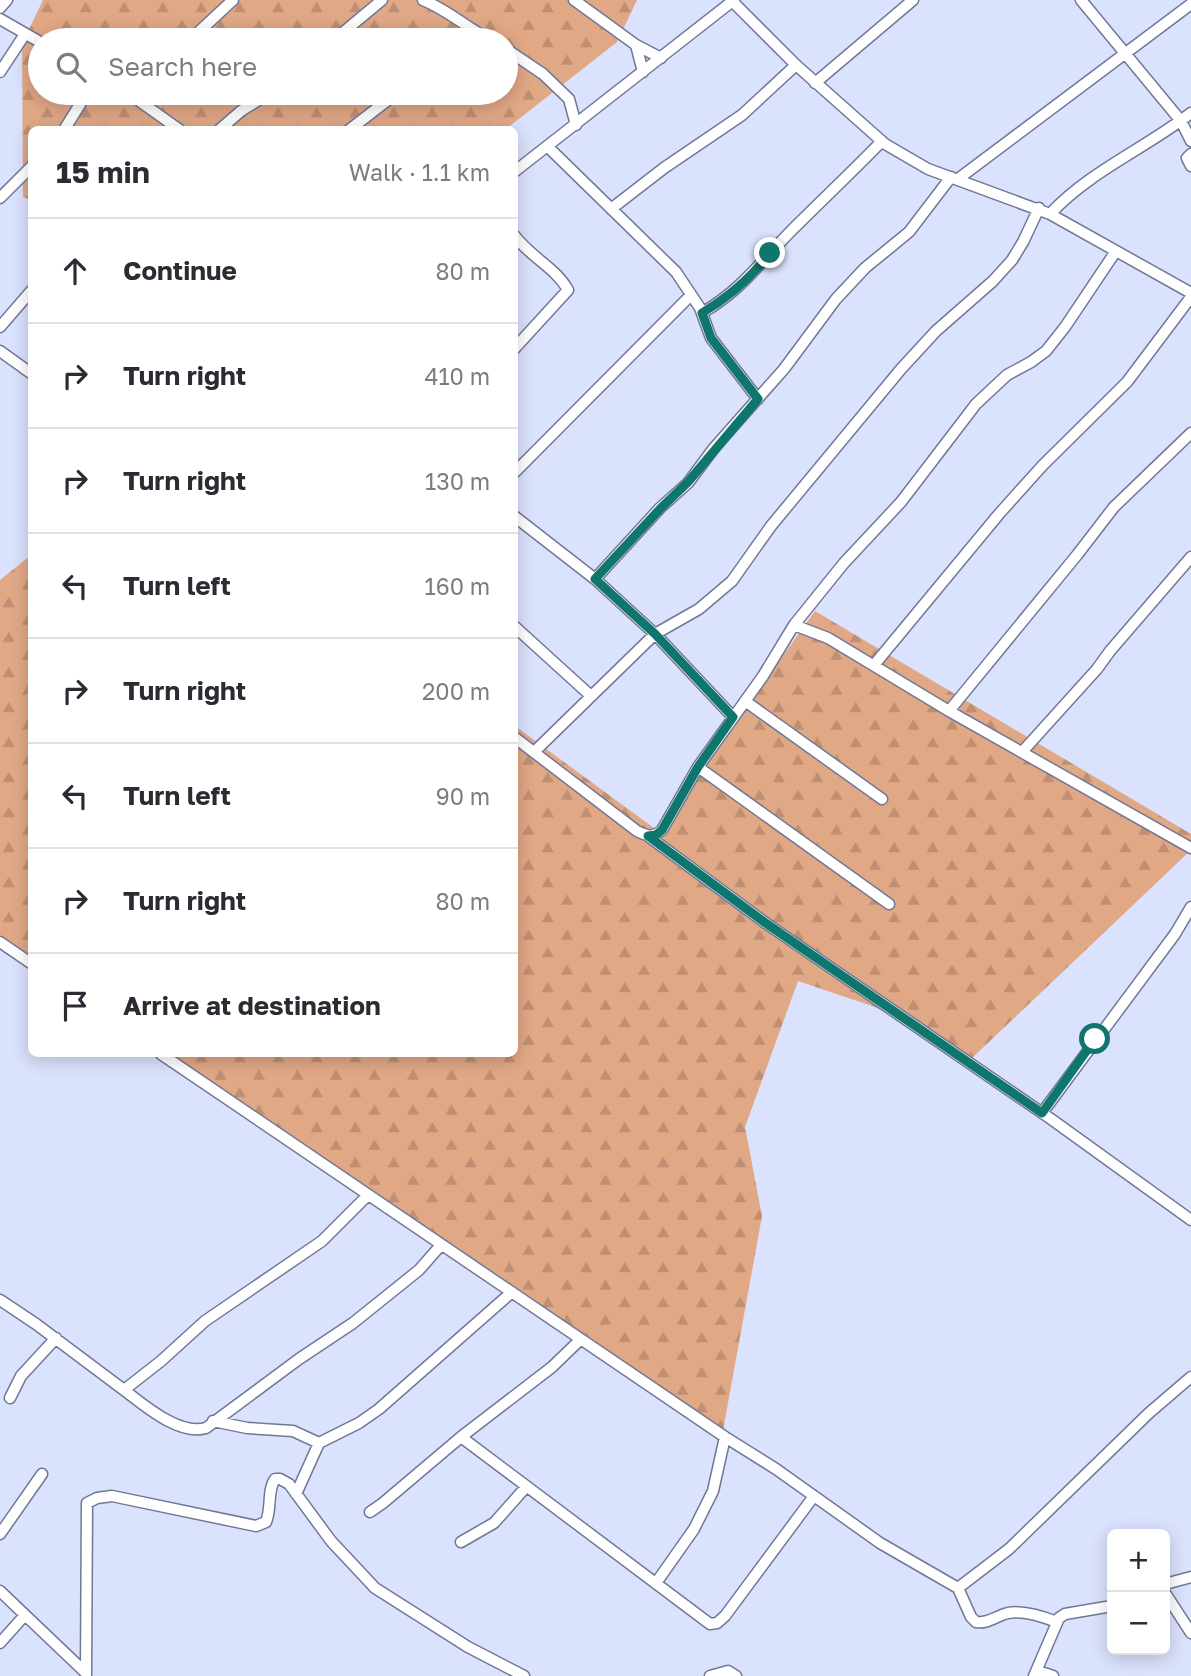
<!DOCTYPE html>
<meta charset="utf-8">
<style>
:root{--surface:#fff;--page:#f7f7f7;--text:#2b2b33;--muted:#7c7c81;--line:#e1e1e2}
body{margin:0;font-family:"Golos Text",sans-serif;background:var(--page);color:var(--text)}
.controls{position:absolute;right:21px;bottom:21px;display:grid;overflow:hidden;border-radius:10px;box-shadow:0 4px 18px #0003}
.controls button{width:63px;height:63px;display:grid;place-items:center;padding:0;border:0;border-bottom:2px solid var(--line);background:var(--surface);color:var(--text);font:35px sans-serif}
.stop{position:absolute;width:21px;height:21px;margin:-16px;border:5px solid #0f766e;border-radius:50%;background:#fff}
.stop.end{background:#0f766e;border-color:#fff;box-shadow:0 2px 7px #0008}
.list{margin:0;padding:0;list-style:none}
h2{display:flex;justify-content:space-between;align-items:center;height:91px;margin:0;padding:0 28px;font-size:30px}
h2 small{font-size:23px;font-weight:400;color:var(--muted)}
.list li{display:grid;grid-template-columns:46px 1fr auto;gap:21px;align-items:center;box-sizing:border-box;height:105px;padding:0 28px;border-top:2px solid var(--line)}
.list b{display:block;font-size:26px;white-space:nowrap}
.list em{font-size:23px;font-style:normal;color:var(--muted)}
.icon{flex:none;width:38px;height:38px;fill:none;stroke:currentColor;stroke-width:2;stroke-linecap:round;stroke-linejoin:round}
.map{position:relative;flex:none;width:1191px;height:1676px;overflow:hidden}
.search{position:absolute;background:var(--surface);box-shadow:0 4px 18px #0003;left:28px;top:28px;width:490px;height:77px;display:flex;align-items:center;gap:18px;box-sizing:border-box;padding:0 24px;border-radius:38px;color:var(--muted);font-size:26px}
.panel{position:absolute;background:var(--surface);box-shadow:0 4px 18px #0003;left:28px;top:126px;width:490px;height:931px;border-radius:10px}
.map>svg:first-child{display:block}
.forest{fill:url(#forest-firs);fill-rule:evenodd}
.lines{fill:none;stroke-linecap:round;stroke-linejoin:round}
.street-casing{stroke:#717896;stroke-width:13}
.street{stroke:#fff;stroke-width:10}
.route{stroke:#0f766e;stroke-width:9}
</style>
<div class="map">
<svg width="1191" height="1676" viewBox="0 0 1191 1676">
<defs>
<pattern id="forest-firs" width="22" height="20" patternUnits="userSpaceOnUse" patternTransform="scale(1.75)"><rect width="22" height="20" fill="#e1a886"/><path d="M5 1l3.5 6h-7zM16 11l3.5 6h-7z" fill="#c08f73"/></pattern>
</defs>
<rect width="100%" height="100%" fill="#dbe2fd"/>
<path class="forest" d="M 43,0 L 637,0 L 617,42 L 506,129 L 32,130 L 31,200 L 23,197 L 22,44 ZM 40,40 L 506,40 L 506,93 L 40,93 Z
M 31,555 L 31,957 L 0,935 L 0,580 Z
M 815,611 L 1191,834 L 1191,850 L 972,1058 L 875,1007 L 798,981 L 745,1127 L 762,1216 L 722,1436 L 171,1054 L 514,1054 L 515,726 L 658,831 Z"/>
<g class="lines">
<g class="street-casing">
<path id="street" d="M 423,0 C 450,11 466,28 491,40
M 574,0 L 636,45 L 661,58
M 731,0 L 796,65 L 885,144 L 928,169 L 1050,214 L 1191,293
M 1081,0 L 1181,121 L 1191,141
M 0,8 L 7,0
M 0,19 L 40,42
M 190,40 L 233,0
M 334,40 L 382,0
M 636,45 L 643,72
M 506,49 L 543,74 L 569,99 L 576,125
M 0,72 L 25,34
M 815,83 L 913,0
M 128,93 L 180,130
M 64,130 L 87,93
M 219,130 L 241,111 L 270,93
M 349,130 L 397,93
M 548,147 L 676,272 L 700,308 L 711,338 L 758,399
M 1191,154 L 1187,158 L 1191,166
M 514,172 L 734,0
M 958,179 L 1191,4
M 0,198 L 32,166
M 611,209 L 664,168 L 742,115 L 796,65
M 1050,214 C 1090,171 1146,148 1191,113
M 514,235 C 529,256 556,268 568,290 L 514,349
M 702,313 C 743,289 760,262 793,229 C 822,200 853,171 882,141
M 0,327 L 32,290
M 0,351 L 32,374
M 514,473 L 691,295
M 514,516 L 595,579 L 655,634 L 733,717
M 595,579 L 660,508 L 688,483 L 714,448 L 784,369 L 836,299 L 865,268 L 909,232 L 951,177
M 794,625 L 844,563 L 901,502 L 976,404 L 1007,375 L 1031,362 L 1046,351 L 1065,327 L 1116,251
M 514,626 L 591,696
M 874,665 L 999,514 L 1043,465 L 1127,382 L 1191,297
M 745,701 L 882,799
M 949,711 L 1077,555 L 1114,507 L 1191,433
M 514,737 L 637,831 C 647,836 653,838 662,830 L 698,767 L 763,676 L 794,625 L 828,638 L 949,711 L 1191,848
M 534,752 L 655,634 L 699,609 L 732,581 L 771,526 L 901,369 L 936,331 L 993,281 L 1012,260 L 1023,242 L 1039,208
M 1022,752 L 1097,669 L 1110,651 L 1191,557
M 698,767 L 889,904
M 648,836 L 767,924 L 1051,1119 L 1191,1220
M 0,942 L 32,964
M 161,1054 L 725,1437 L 776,1469 L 880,1543 L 958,1588 L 971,1617 L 976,1622 C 988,1624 996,1616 1008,1613 C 1022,1610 1044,1617 1057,1622
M 1042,1113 L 1175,934 L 1191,907
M 0,1300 L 36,1324 L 124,1390 L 161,1361 L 205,1321 L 322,1241 L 368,1195
M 124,1390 C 144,1405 179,1436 206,1428 L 299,1359 L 353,1323 L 419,1270 L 441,1245
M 10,1398 L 21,1376 L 56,1338
M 213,1421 L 247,1428 L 293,1431 L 319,1443
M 461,1437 L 710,1624 L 717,1623 L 725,1616 L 814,1496
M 296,1494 L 319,1443 L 359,1423 L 379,1409 L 512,1292
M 370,1512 L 383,1503 L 461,1437 L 552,1367 L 581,1339
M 0,1534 L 42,1474
M 461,1542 L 494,1523 L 526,1487
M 656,1583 L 694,1529 L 713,1491 L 725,1437
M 1165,1584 L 1191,1577
M 958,1588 L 1009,1549 L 1149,1413 L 1191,1377
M 0,1591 L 86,1673
M 1165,1593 L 1191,1633
M 0,1643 L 25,1615
M 1038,1671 L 1053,1676
M 86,1676 L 87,1503 L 97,1498 L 112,1496 L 256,1526 L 266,1522 C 272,1507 267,1490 275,1479 L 280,1479 L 289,1484 L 331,1541 L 375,1588 L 468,1647 L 524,1676
M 710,1676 L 728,1671 L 736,1676
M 1034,1676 L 1059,1618 L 1065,1614 L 1112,1606"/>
</g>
<use href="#street" class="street"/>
</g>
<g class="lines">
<path class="route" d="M 770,253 C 750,279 729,297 702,313 L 711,338 L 758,399 L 688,482 L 660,509 L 595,579 L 655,634 L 733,717 L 698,767 L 662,830 L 656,835 L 648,836 L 767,924 L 1042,1113 L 1095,1039"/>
</g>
</svg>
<div class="controls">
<button>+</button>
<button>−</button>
</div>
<div class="stop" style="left:1095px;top:1039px"></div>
<div class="stop end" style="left:770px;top:253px"></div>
<div class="search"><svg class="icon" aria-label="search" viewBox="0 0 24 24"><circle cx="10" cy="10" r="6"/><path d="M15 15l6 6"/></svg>Search here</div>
<section class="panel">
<h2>15 min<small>Walk · 1.1 km</small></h2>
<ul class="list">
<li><svg class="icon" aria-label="ahead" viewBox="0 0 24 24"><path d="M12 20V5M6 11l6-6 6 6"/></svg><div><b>Continue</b></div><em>80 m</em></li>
<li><svg class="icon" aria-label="right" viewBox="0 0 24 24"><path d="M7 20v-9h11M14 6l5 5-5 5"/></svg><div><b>Turn right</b></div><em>410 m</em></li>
<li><svg class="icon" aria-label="right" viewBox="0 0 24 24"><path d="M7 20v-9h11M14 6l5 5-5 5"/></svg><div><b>Turn right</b></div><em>130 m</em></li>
<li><svg class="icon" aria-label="left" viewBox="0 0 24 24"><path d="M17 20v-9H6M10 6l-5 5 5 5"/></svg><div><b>Turn left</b></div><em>160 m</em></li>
<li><svg class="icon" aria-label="right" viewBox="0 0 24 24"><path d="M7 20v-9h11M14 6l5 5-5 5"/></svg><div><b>Turn right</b></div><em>200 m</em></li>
<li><svg class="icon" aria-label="left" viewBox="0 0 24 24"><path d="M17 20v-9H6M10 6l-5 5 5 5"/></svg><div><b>Turn left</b></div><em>90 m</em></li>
<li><svg class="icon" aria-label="right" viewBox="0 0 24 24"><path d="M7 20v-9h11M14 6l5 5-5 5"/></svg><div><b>Turn right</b></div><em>80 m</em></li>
<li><svg class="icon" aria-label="arrive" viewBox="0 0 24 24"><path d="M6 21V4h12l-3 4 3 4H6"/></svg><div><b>Arrive at destination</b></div></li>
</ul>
</section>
</div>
